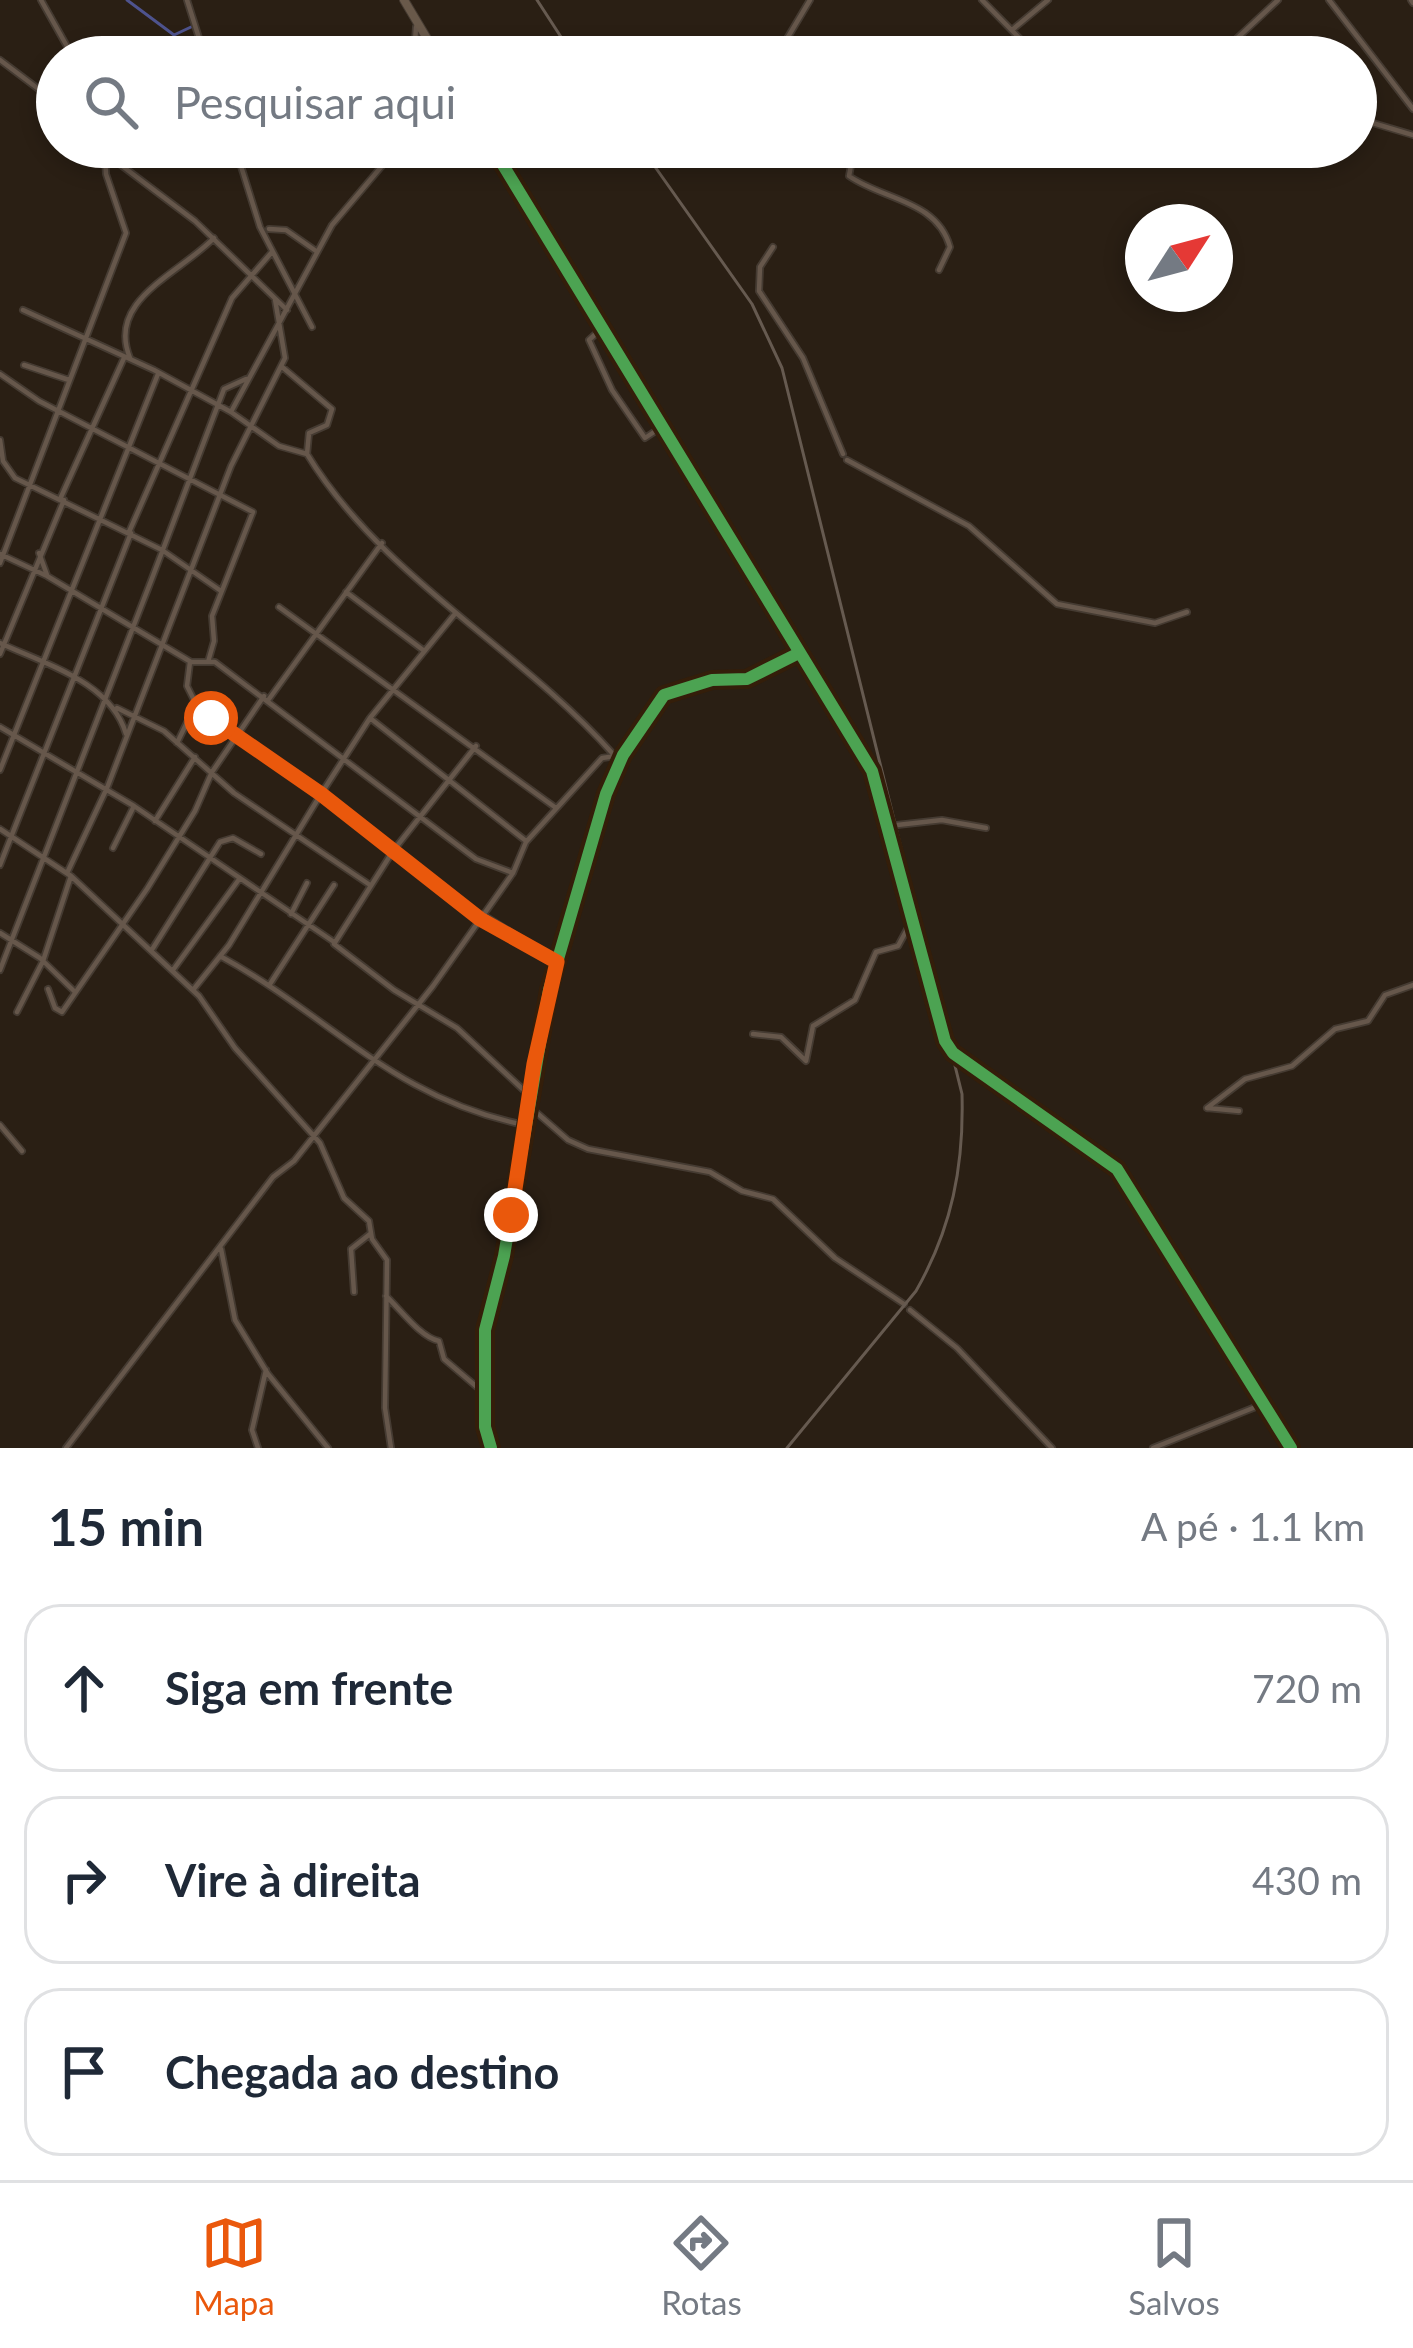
<!DOCTYPE html>
<html lang="pt">
<meta charset="utf-8">
<style>
:root{--surface:#fff;--page:#f6f6f7;--text:#1f2937;--muted:#747a83;--line:#e0e1e3;--accent:#ea580c}
body{margin:0;font-family:Lato,sans-serif;background:var(--page);color:var(--text)}
.compass{position:absolute;left:1125px;top:204px;width:108px;height:108px;border-radius:50%;background:var(--surface);box-shadow:0 6px 18px #0003;rotate:54deg}
.stop{position:absolute;width:36px;height:36px;margin:-27px;border:9px solid #ea580c;border-radius:50%;background:#fff}
.stop.end{background:#ea580c;border-color:#fff;box-shadow:0 3px 12px #0008}
.list{margin:0;padding:0;list-style:none}
h2{display:flex;justify-content:space-between;align-items:center;height:156px;margin:0;padding:0 48px;font-size:51px}
h2 small{font-size:39px;font-weight:400;color:var(--muted)}
.list li{display:grid;grid-template-columns:78px 1fr auto;gap:36px;align-items:center;box-sizing:border-box;height:168px;margin:0 24px 24px;padding:0 24px;border:3px solid var(--line);border-radius:36px}
.list b{display:block;font-size:45px;white-space:nowrap}
.list em{font-size:39px;font-style:normal;color:var(--muted)}
.icon{flex:none;width:66px;height:66px;fill:none;stroke:currentColor;stroke-width:2;stroke-linecap:round;stroke-linejoin:round}
.map{position:relative;flex:none;width:1413px;height:1448px;overflow:hidden}
.search{position:absolute;background:var(--surface);box-shadow:0 6px 18px #0003;left:36px;right:36px;top:36px;height:132px;display:flex;align-items:center;gap:30px;box-sizing:border-box;padding:0 42px;border-radius:66px;color:var(--muted);font-size:45px}
.sheet{height:732px;background:var(--surface)}
nav{display:flex;justify-content:space-around;align-items:center;box-sizing:border-box;height:168px;border-top:3px solid var(--line);background:var(--surface);font-size:33px;color:var(--muted)}
nav a{display:grid;justify-items:center;gap:6px}
nav .on{color:var(--accent)}
.map>svg:first-child{display:block}
.lines{fill:none;stroke-linecap:round;stroke-linejoin:round}
.stream{stroke:#4e538e;stroke-width:3}
.street-casing{stroke:#453b32;stroke-width:8}
.secondary-casing{stroke:#453b32;stroke-width:10}
.street{stroke:#66574b;stroke-width:4.5}
.secondary{stroke:#69594a;stroke-width:8}
.rail{stroke:#665a50;stroke-width:3}
.cycleway-casing{stroke:#341e0a;stroke-width:20}
.cycleway{stroke:#4ca352;stroke-width:12}
.route{stroke:#ea580c;stroke-width:15}
</style>
<div class="map">
<svg width="1413" height="1448" viewBox="0 0 1413 1448">
<rect width="100%" height="100%" fill="#2a1f14"/>
<g class="lines">
<path class="stream" d="M 127,0 L 174,35 L 191,27"/>
<g class="street-casing">
<path id="street" d="M 41,0 L 73,57
M 187,0 L 205,57
M 982,0 L 1038,57
M 1329,0 L 1413,109
M 1411,0 L 1413,3
M 1012,30 L 1048,0
M 414,57 L 416,27
M 776,57 L 810,0
M 1015,57 L 1035,54
M 1217,57 L 1278,0
M 0,60 L 57,103
M 1356,118 L 1413,135
M 97,147 L 195,221 L 287,310
M 235,147 L 260,227 L 312,327
M 874,147 L 852,160 L 849,176 C 883,200 937,200 950,247 L 939,270
M 241,162 L 299,147
M 269,229 L 286,230 L 316,251
M 773,247 L 760,267 L 759,291 L 803,358 L 843,454
M 23,310 L 154,370 L 231,412 L 279,446 L 307,454 C 382,577 518,647 613,754
M 601,329 L 589,340 L 612,390 L 645,438 L 660,428
M 130,358 C 106,300 179,274 214,238
M 24,365 L 69,380
M 281,366 L 332,409 L 327,425 L 309,433 L 307,454
M 0,374 L 39,401 L 253,512 L 212,616 L 214,641 L 208,662
M 232,410 L 332,225 L 398,147
M 0,440 L 3,461 L 15,478 L 162,550 L 221,591
M 847,460 L 969,526 L 1057,604 L 1155,623 L 1187,612
M 61,497 L 124,358
M 129,532 L 232,298 L 272,252
M 39,553 L 47,575
M 0,554 L 47,576 L 191,662 L 215,662 L 476,859 L 513,873
M 0,563 L 126,233 L 106,174 L 105,156
M 346,592 L 423,650
M 279,607 L 556,808
M 454,615 L 370,718 L 321,794 L 479,918
M 0,643 C 45,664 111,682 126,734
M 0,654 L 64,500
M 269,699 L 382,543
M 117,708 L 164,731 L 234,793 L 370,885
M 370,718 L 526,841
M 0,727 L 134,806 L 334,942
M 177,743 L 196,704 L 187,686 L 190,662
M 476,746 L 393,851 L 334,944 L 394,990 L 457,1028 L 530,1096
M 0,770 L 158,374
M 107,788 L 231,466 L 285,358 L 275,299
M 155,821 L 195,757
M 897,825 L 942,820 L 986,828
M 0,829 L 71,876 L 199,996 L 235,1048 L 320,1143 L 344,1198 L 369,1221 L 372,1239 L 387,1260 L 385,1408 L 391,1448
M 113,848 L 134,806
M 0,865 L 131,533
M 68,871 L 106,790
M 291,914 L 307,883
M 483,915 L 557,961
M 0,933 L 40,958 L 75,992
M 153,948 L 220,842 L 233,838 L 261,854
M 220,956 C 332,1017 393,1099 525,1125
M 0,970 L 151,581 L 224,389 L 246,379
M 173,970 L 240,878
M 270,984 L 334,885
M 48,989 L 55,1008 L 62,1012 L 147,889 L 195,811 L 212,772 L 264,696
M 193,990 L 229,945 L 321,794 L 196,704
M 17,1012 L 43,961 L 71,876
M 753,1034 L 781,1037 L 806,1061 L 813,1026 L 855,1000 L 876,952 L 898,946 L 910,924
M 529,1106 L 568,1140 L 588,1149 L 710,1172 L 742,1191 L 773,1199 L 835,1258 L 904,1304
M 1207,1108 L 1245,1079 L 1292,1066 L 1335,1029 L 1368,1021 L 1385,995 L 1413,985
M 1207,1108 L 1239,1111
M 0,1125 L 22,1151
M 221,1249 L 235,1320 L 268,1374 L 328,1448
M 354,1292 L 351,1249 L 370,1234
M 386,1296 C 401,1310 420,1337 439,1341 L 444,1359 L 484,1393
M 910,1310 L 957,1348 L 1052,1448
M 66,1448 L 273,1177 L 294,1161 L 433,986 L 513,873 L 526,842 L 602,758 L 623,755
M 258,1448 L 252,1430 L 266,1370
M 491,1448 L 485,1427 L 485,1330 L 504,1256 L 549,990 L 606,794 L 623,755 L 664,695 L 712,680 L 747,679 L 797,654
M 1153,1448 L 1263,1404"/>
</g>
<g class="secondary-casing">
<path id="secondary" d="M 404,0 L 438,57
M 492,147 L 872,771 L 945,1041 L 953,1053 L 1117,1169 L 1291,1448"/>
</g>
<use href="#street" class="street"/>
<use href="#secondary" class="secondary"/>
<path class="rail" d="M 537,0 L 574,57
M 641,147 L 752,304 L 782,368 L 962,1094 C 964,1166 952,1228 916,1291 L 787,1448"/>
<g class="cycleway-casing">
<path id="cycleway" d="M 492,147 L 872,771 L 945,1041 L 953,1053 L 1117,1169 L 1291,1448
M 491,1448 L 485,1427 L 485,1330 L 504,1256 L 549,990 L 606,794 L 623,755 L 664,695 L 712,680 L 747,679 L 797,654"/>
</g>
<use href="#cycleway" class="cycleway"/>
</g>
<g class="lines">
<path class="route" d="M 211,718 L 321,794 L 480,919 L 557,962 L 534,1064 L 511,1215"/>
</g>
</svg>
<svg class="compass" viewBox="-18 -18 36 36"><path d="M0-13l5 13h-10z" fill="#e53935"/><path d="M0 13l5-13h-10z" fill="#747a83"/></svg>
<div class="stop" style="left:211px;top:718px"></div>
<div class="stop end" style="left:511px;top:1215px"></div>
<div class="search"><svg class="icon" aria-label="search" viewBox="0 0 24 24"><circle cx="10" cy="10" r="6"/><path d="M15 15l6 6"/></svg>Pesquisar aqui</div>
</div>
<section class="sheet">
<h2>15 min<small>A pé · 1.1 km</small></h2>
<ul class="list">
<li><svg class="icon" aria-label="ahead" viewBox="0 0 24 24"><path d="M12 20V5M6 11l6-6 6 6"/></svg><div><b>Siga em frente</b></div><em>720 m</em></li>
<li><svg class="icon" aria-label="right" viewBox="0 0 24 24"><path d="M7 20v-9h11M14 6l5 5-5 5"/></svg><div><b>Vire à direita</b></div><em>430 m</em></li>
<li><svg class="icon" aria-label="arrive" viewBox="0 0 24 24"><path d="M6 21V4h12l-3 4 3 4H6"/></svg><div><b>Chegada ao destino</b></div></li>
</ul>
</section>
<nav>
<a class="on"><svg class="icon" aria-label="map" viewBox="0 0 24 24"><path d="M3 6l6-2 6 2 6-2v14l-6 2-6-2-6 2zM9 4v14M15 6v14"/></svg>Mapa</a>
<a><svg class="icon" aria-label="directions" viewBox="0 0 24 24"><path d="M12 3l9 9-9 9-9-9zM9 14v-3h6M13 9l2 2-2 2"/></svg>Rotas</a>
<a><svg class="icon" aria-label="saved" viewBox="0 0 24 24"><path d="M7 4h10v16l-5-4-5 4z"/></svg>Salvos</a>
</nav>
